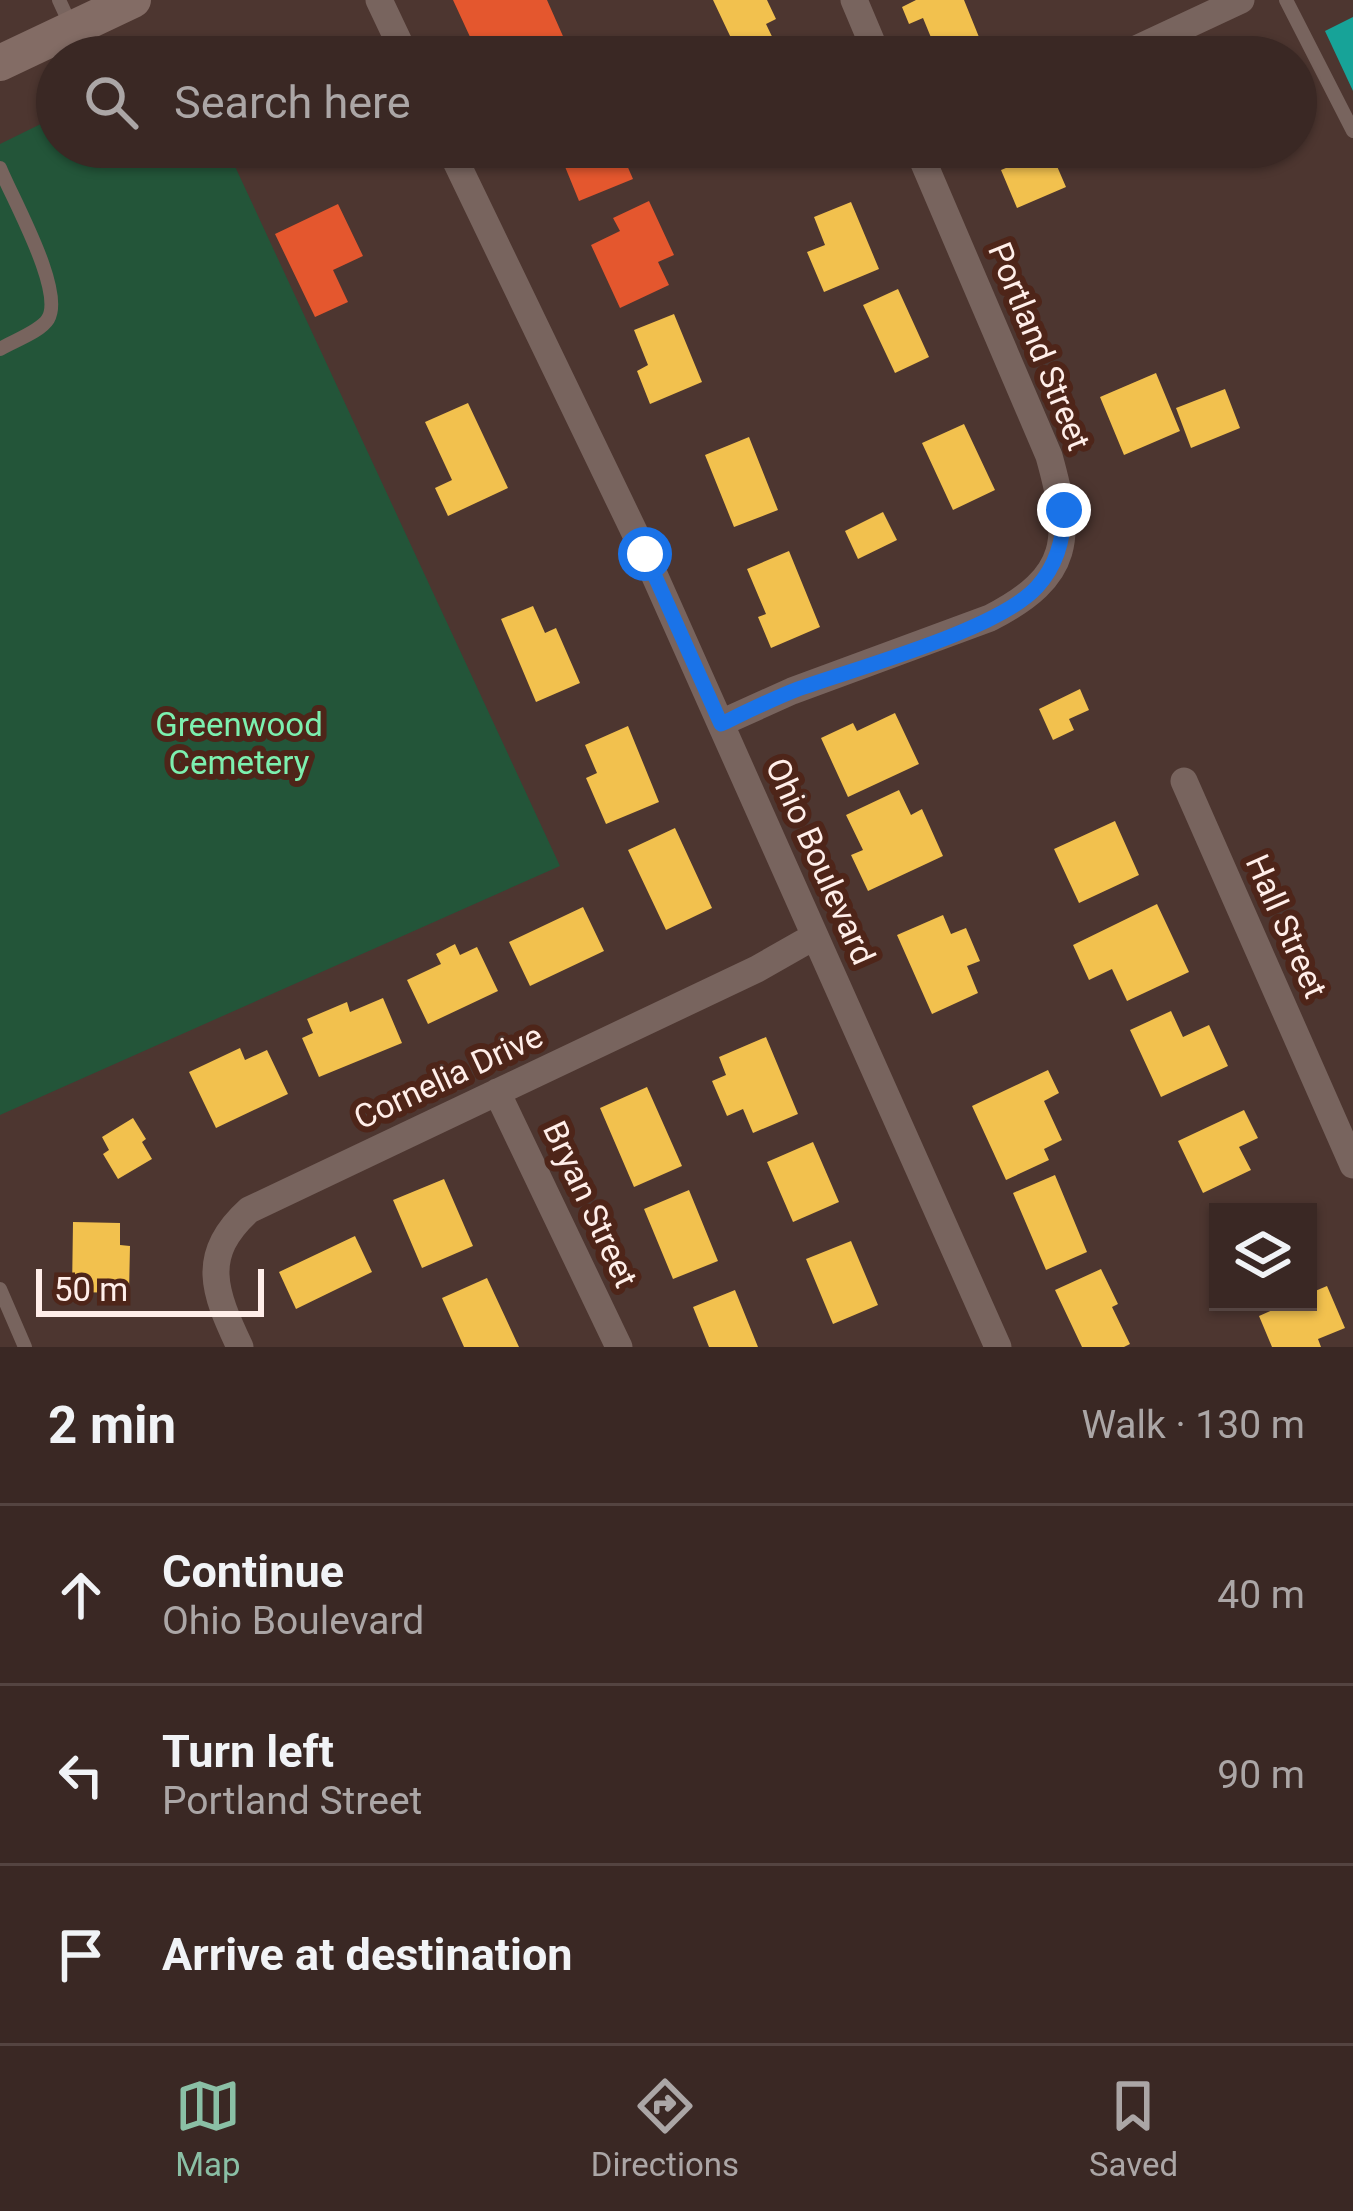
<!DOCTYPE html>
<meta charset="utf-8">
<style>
:root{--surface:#3a2824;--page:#41302c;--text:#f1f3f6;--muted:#aba6a6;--line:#544441;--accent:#8abfa5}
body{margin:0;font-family:Roboto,sans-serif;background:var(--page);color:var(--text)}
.controls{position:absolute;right:36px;bottom:36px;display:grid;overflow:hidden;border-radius:0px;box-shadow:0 3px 9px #0004}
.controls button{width:108px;height:108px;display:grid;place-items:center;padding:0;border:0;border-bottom:3px solid var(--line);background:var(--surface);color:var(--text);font:60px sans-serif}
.scale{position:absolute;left:36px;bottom:30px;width:228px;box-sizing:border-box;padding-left:12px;border:6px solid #ffeee9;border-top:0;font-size:33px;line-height:42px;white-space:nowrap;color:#ffeee9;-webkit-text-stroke:9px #4e2519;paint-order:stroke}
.stop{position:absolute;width:36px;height:36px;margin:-27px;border:9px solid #1a73e8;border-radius:50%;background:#fff}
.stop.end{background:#1a73e8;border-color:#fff;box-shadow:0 3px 12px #0008}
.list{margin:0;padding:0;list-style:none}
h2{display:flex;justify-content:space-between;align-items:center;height:156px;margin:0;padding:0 48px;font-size:51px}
h2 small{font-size:39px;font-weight:400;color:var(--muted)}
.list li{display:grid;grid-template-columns:78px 1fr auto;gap:36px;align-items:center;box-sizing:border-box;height:180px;padding:0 48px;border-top:3px solid var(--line)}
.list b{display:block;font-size:45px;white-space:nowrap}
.list p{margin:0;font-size:39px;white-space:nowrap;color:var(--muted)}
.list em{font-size:39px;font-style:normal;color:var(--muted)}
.icon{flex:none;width:66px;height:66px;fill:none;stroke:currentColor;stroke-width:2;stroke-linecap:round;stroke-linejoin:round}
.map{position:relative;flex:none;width:1353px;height:1347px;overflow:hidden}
.search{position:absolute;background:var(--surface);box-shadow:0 3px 9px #0004;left:36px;right:36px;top:36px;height:132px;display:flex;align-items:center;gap:30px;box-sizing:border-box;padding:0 42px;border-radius:66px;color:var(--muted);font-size:45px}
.sheet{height:696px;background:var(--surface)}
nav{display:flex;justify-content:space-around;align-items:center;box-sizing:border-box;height:168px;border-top:3px solid var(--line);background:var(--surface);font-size:33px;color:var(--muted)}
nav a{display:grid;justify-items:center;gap:6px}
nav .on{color:var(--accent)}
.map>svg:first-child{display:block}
.green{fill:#235539}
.homes{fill:#f2c14e}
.shops{fill:#e4572e}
.public{fill:#17a398}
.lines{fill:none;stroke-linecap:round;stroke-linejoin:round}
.lane{stroke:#78645e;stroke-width:14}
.street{stroke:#78645e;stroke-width:27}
.secondary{stroke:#836c65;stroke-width:36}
.route{stroke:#1a73e8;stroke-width:15}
.labels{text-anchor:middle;stroke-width:12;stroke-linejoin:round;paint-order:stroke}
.street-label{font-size:33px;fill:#ffeee9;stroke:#4e2519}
.park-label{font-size:33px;fill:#7cf0af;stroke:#4e2519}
</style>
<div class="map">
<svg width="1353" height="1347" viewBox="0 0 1353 1347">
<rect width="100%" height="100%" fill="#4d3630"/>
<path class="green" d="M 57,116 L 57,147 L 226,147 L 560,866 L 0,1115 L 0,144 Z"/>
<path class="homes" d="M 713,0 L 767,0 L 776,19 L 766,24 L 778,49 L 762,57 L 740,57 Z
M 916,0 L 964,0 L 983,47 L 958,57 L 939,57 L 923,18 L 909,24 L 902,7 Z
M 794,147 L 832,147 L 834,151 L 803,166 Z
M 1050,150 L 1066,187 L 1017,208 L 1001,170 Z
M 851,202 L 879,269 L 824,292 L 807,252 L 825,245 L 814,217 Z
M 898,289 L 929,357 L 895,373 L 863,305 Z
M 674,314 L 702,382 L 650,404 L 637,371 L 648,365 L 634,330 Z
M 1156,373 L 1180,431 L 1124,455 L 1100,397 Z
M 1225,389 L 1240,428 L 1191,448 L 1176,408 Z
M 468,403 L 508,488 L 448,516 L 435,488 L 452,480 L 425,422 Z
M 964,424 L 995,490 L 953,510 L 922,443 Z
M 749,437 L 778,510 L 734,527 L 705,455 Z
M 883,512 L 897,540 L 858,559 L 845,531 Z
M 789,551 L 820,627 L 771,648 L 758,617 L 766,614 L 747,569 Z
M 533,606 L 545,633 L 556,628 L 580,683 L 536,702 L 501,619 Z
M 1080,689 L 1089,710 L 1069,719 L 1074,730 L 1053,740 L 1039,709 Z
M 895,713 L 919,764 L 848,797 L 821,738 L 853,723 L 857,731 Z
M 628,726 L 659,802 L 606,824 L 586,778 L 597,773 L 585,745 Z
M 899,790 L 911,815 L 922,809 L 943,856 L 868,891 L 851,855 L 863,850 L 846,815 Z
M 1115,821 L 1139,875 L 1079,903 L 1054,849 Z
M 675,828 L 712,908 L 666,930 L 628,850 Z
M 1157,904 L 1189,972 L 1127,1001 L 1112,969 L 1089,980 L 1073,945 Z
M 583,907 L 604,951 L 530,986 L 509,942 Z
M 943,915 L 951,934 L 966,928 L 980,961 L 967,966 L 978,993 L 932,1014 L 897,935 Z
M 455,944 L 460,955 L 477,947 L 498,991 L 428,1024 L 407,980 L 441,964 L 436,954 Z
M 383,998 L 402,1043 L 319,1077 L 302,1038 L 313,1033 L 307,1019 L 347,1002 L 350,1012 Z
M 1171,1011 L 1183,1037 L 1209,1025 L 1228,1066 L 1161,1097 L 1130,1030 Z
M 766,1037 L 798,1114 L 753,1133 L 743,1109 L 727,1116 L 712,1081 L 726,1075 L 719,1057 Z
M 240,1048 L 245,1060 L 267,1050 L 288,1094 L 216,1128 L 189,1072 Z
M 1048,1070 L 1059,1093 L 1044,1101 L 1062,1140 L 1044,1149 L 1049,1160 L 1006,1180 L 972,1106 Z
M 647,1087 L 682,1166 L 634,1187 L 600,1108 Z
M 1244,1110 L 1258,1138 L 1239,1147 L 1251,1170 L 1203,1193 L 1178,1141 Z
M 133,1118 L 146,1139 L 142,1142 L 152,1159 L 118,1179 L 103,1154 L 109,1150 L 102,1137 Z
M 813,1142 L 839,1202 L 793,1222 L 767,1162 Z
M 1055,1175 L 1087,1252 L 1046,1270 L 1013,1193 Z
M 444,1179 L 473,1246 L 422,1268 L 393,1200 Z
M 689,1190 L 718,1261 L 673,1279 L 644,1209 Z
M 73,1222 L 120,1223 L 120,1245 L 130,1246 L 129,1293 L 72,1292 Z
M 355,1236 L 372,1272 L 296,1309 L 279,1272 Z
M 851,1241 L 878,1305 L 833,1324 L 806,1259 Z
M 1101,1269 L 1118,1304 L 1112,1307 L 1130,1344 L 1124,1347 L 1082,1347 L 1055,1290 Z
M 487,1278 L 519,1347 L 464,1347 L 442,1298 Z
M 1327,1286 L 1345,1328 L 1318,1339 L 1321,1347 L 1272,1347 L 1259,1316 L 1290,1302 L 1308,1302 L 1308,1294 Z
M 735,1290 L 758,1347 L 709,1347 L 693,1307 Z"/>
<path class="shops" d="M 453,0 L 547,0 L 566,43 L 582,36 L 592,57 L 506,57 L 499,42 L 477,52 Z
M 557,147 L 619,147 L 633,179 L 579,201 Z
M 649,201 L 674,255 L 658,262 L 669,285 L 620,308 L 591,245 L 620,231 L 613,218 Z
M 338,204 L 363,256 L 333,270 L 348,302 L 315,317 L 275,234 Z"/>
<path class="public" d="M 1353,17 L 1353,91 L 1325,31 Z"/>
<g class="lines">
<path class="lane" d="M 59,0 L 72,28
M 1286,0 L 1353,131
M 0,168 C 12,198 65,291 48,319 C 40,332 13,341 0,349
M 0,1289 L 25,1347"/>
<path class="street" d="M 379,0 L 406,57
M 854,0 L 878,57
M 1119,57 L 1241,0
M 449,147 L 645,554 L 998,1347
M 721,723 L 792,691 L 990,618 C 1072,576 1072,538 1049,456 L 917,147
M 1184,781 L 1353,1165
M 497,1092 L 619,1347
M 240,1347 C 214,1292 199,1255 249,1210 L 757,969 L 815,936"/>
<path class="secondary" d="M 0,63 L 133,0"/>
</g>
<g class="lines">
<path class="route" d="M 645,554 L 721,724 C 746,712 772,699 798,689 C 856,668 998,630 1037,587 C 1057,565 1064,539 1064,510"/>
</g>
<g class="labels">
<g class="street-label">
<text transform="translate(1040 346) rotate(68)" y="12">Portland Street</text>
<text transform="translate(821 861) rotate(66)" y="12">Ohio Boulevard</text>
<text transform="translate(1287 926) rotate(66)" y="12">Hall Street</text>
<text transform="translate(448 1076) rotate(-25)" y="12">Cornelia Drive</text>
<text transform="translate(591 1204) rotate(65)" y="12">Bryan Street</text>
</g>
<g class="park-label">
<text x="239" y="736">Greenwood<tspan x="239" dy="38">Cemetery</tspan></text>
</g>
</g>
</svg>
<div class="controls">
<button><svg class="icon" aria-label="layers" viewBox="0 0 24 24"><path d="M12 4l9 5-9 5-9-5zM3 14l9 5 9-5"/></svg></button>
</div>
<div class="scale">50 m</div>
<div class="stop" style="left:645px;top:554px"></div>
<div class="stop end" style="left:1064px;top:510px"></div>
<div class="search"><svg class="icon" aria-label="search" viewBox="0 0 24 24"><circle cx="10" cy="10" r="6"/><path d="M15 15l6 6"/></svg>Search here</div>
</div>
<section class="sheet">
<h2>2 min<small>Walk · 130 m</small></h2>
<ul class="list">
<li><svg class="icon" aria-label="ahead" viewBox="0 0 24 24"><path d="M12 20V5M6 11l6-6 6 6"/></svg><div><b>Continue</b><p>Ohio Boulevard</p></div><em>40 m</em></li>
<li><svg class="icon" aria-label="left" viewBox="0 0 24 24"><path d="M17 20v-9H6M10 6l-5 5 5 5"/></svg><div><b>Turn left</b><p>Portland Street</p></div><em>90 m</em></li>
<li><svg class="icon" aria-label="arrive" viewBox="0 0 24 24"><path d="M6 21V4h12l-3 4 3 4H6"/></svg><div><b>Arrive at destination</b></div></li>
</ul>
</section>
<nav>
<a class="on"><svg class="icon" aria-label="map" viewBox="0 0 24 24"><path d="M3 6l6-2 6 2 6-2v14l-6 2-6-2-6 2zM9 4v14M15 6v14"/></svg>Map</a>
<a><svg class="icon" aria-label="directions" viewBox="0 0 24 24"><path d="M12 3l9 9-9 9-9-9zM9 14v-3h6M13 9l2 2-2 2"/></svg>Directions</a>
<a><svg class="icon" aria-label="saved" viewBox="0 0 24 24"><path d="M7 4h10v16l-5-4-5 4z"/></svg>Saved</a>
</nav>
